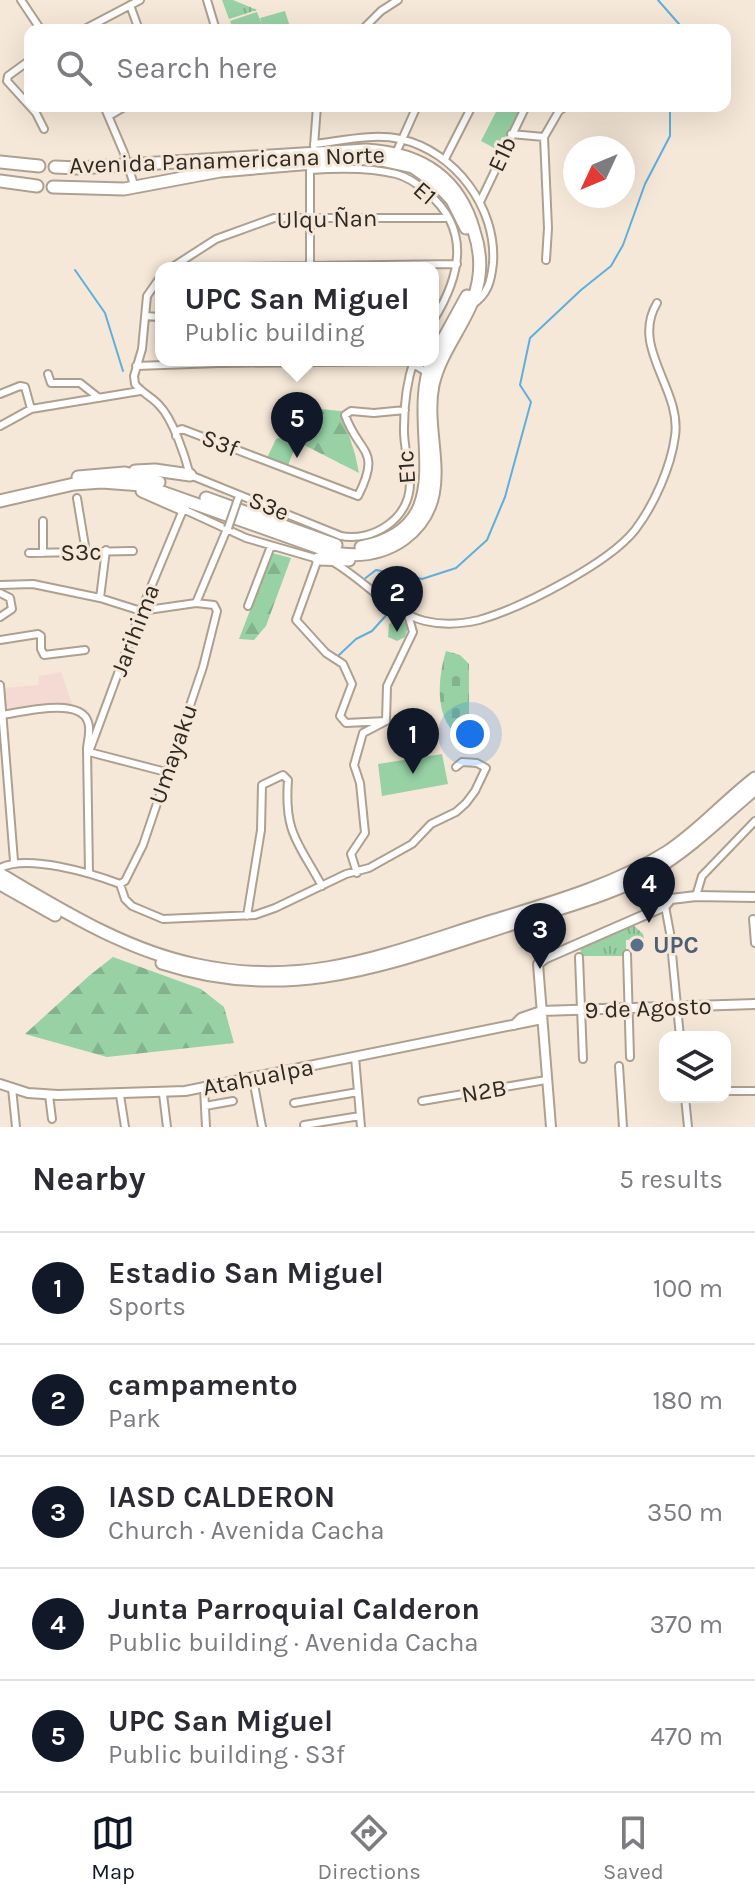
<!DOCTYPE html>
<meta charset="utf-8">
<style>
:root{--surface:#fff;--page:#f2f2f3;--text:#2b2b33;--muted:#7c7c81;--line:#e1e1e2;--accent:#111827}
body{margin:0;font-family:Karla,sans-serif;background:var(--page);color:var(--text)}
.controls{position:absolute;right:24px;bottom:24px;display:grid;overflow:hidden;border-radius:16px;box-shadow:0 8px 32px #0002}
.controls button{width:72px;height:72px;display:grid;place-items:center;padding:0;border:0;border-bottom:2px solid var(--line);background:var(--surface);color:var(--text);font:40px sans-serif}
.compass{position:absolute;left:563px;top:136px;width:72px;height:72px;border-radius:50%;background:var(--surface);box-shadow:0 8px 32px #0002;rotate:226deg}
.you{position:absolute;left:470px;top:734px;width:28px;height:28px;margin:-20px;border:6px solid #fff;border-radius:50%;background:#1a73e8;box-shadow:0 0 0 12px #1a73e833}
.badge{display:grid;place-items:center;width:52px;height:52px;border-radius:50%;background:var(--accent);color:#fff;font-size:26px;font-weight:700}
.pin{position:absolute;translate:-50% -66px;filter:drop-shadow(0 2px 4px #0008)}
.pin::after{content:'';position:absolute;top:42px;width:28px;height:24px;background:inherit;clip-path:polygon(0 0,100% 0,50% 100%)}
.popup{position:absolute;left:155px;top:262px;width:284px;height:104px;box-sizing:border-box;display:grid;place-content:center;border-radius:16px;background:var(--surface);filter:drop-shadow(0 2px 6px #0005);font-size:26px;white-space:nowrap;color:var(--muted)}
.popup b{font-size:30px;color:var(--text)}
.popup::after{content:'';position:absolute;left:50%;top:100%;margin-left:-16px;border:16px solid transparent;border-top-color:var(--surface)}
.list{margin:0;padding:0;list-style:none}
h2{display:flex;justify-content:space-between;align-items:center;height:104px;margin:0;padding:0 32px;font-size:34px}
h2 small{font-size:26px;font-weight:400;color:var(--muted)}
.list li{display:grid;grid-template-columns:52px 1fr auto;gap:24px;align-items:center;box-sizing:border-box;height:112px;padding:0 32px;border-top:2px solid var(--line)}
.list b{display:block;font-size:30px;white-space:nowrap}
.list p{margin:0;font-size:26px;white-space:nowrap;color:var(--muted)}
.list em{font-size:26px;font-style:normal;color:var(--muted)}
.icon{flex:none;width:44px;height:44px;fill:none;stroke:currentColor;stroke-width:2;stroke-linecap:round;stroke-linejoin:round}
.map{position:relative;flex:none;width:755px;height:1127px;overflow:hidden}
.search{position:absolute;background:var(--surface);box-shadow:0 8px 32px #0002;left:24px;right:24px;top:24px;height:88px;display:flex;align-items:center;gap:20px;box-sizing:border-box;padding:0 28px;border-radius:16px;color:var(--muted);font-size:30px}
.sheet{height:664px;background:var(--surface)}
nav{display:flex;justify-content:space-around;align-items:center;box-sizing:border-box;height:112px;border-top:2px solid var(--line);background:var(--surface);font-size:22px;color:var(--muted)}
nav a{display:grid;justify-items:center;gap:4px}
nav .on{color:var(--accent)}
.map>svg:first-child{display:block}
.education{fill:#f4dad3}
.grass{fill:url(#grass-tufts)}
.forest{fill:url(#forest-firs)}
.cemetery{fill:url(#cemetery-stones)}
.garden{fill:#97d1a4}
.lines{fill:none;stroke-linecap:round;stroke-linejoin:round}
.stream{stroke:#5eafdc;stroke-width:2}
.street-casing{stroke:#ada091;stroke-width:10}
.secondary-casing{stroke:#ada091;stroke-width:12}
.highway-casing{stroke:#ada091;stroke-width:15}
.street{stroke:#fff;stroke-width:6}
.secondary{stroke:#fff;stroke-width:8}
.highway{stroke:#fff;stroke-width:11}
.street-bridge-casing{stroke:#ada091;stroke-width:10;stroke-linecap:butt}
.street-bridge{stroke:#fff;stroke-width:6}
.service-dot{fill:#5c6f8a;stroke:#f6e8d8;stroke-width:3}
.labels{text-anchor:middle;stroke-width:6;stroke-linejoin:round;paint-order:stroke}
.street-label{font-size:24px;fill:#2e2923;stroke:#f6e8d8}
.service-label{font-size:24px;font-weight:bold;fill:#4e5e75;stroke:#f6e8d8;text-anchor:start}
</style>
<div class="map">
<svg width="755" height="1127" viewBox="0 0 755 1127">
<defs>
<pattern id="grass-tufts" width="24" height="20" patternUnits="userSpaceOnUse" patternTransform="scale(2)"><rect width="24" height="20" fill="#97d1a4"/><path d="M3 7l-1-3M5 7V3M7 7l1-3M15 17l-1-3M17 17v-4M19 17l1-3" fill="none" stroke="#82b38d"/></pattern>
<pattern id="forest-firs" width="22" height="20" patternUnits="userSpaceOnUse" patternTransform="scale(2)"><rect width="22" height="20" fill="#97d1a4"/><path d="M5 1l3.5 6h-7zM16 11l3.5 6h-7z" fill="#82b38d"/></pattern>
<pattern id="cemetery-stones" width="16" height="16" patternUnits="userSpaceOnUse" patternTransform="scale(2)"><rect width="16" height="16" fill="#97d1a4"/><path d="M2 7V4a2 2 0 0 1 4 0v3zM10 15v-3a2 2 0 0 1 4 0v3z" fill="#82b38d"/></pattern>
</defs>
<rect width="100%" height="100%" fill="#f6e8d8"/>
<path class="education" d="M 61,672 L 72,704 L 4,710 L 3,688 L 38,685 L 39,676 Z"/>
<path class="grass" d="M 222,0 L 233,0 L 257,10 L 229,19 Z
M 286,435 C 300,442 292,454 288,466 L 267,458 L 276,439 Z
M 400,616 L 408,627 L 405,637 L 397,641 L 388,637 L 389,624 Z
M 630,922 L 643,934 L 644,939 L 626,940 L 626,956 L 582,956 L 579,945 Z"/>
<path class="forest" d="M 310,408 L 341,411 L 355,454 L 359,473 L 300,443 Z
M 272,553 L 291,558 L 266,626 L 254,640 L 239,639 Z
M 113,957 L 201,989 L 224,1007 L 234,1043 L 107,1057 L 25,1034 L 90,975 Z"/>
<path class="cemetery" d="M 446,651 L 460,655 L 469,664 L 469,731 L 457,735 C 434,716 438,677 446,651 Z"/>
<path class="garden" d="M 285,11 L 291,30 L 233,30 L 230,21 L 257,12 L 262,25 L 260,18 Z
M 499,106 L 523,106 L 506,138 L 502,137 L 496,149 L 481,141 Z
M 442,754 L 448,784 L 382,796 L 378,764 Z"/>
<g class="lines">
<path class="stream" d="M 658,0 L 679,24 L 677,30
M 75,270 L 105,313 L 123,371
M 363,580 L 376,570 L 422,579 L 456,568 L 487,540 L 505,497 L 531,402 L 520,385 L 530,338 L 581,290 L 611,266 L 623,245 L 645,184 L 670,136 L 670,111 L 666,106
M 338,656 L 356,639 L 372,631 L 390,611 L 365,590"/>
<g class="street-casing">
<path id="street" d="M 21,0 L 41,30
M 207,0 L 216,30
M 130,5 L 139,30
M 83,30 L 140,0
M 362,30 L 381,11 L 398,0
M 30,60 L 8,76 L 7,81 L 36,113 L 44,129
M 104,106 L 124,153 L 135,188
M 109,116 L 126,106
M 511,134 L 544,137
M 314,144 C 341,141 373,133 400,139 C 455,151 497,208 493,263 C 491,282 488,294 472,305
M 314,146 L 317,106
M 396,153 L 417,106
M 445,159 L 472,106
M 310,170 C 338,168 369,167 396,174 C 408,177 419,185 428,193 C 472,231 460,277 433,321
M 310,170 L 310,266
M 480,202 L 526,106
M 546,260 L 548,228 L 544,137 L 559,111 L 566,106
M 171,268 L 216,239 L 274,218 L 448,218
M 173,268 L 457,264
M 161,276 L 147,296 L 142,349 L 134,376 L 135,384 C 142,393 152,397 159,405 C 173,419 185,456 190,475 L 341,536 C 373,542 410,519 410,483 C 410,464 403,446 404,427 C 404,405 407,381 414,360
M 145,316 L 161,317
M 136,366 L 219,363 L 408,361 L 428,373
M 48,374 L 51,383 L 80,383 L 99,398
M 0,394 L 20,386 L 25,387 L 31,409
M 0,426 L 31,409 L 140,391
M 176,436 L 176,431 L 182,429 L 358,496 C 382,448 359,455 345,415 L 351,411 L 374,413 L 405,410
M 77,498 L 86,552
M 183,509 L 246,538 L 318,559 L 296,620 L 326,653 L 343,664 L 352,684 L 340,716 L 346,723 L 386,721
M 29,553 L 133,551
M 43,553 L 43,521
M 333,562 C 364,580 390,612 425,621 C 442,625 462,624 479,620 C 521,608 608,564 635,530 C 654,505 671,467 675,436 C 682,389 630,348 657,303
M 0,585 L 33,584 L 100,598 L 141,611 L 196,603 L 214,605 L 217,611 L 203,667 L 143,845 L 125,881 L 120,884 C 91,873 28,854 0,868
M 0,593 L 10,598 L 12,609 L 0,617
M 100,598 L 106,550
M 196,603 L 227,529
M 248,606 L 271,546
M 0,640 L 38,634 L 41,636 L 41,649 L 44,655 L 85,650
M 0,685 L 14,861
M 2,715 C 23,712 80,697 88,722 C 91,730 88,739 87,748 L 89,873
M 166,772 L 89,752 L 141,611 L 183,510
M 357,873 L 351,854 L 365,833 L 360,783 L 354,765 L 363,733 L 386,721 L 387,686 L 413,632 L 408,615
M 120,884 L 125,899 L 132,906 L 163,919 L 255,915 L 275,908 L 346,874 L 369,868 L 412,844 L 431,824 L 456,812 L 466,803 L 475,791 L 486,768 L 477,763 L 462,762 L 456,767
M 696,896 L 702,876 L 755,821
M 665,906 L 670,933 L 680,1037
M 247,916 L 261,830 L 262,785 L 283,775 L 288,780 C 284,833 298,842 322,886
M 753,919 L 755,943
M 627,954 L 630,1057
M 579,957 L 583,1059
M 355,1057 L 361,1127
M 619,1066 L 623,1127
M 253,1079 L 262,1127
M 12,1088 L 16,1127
M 204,1088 L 206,1127
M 725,1091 L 755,1091
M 163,1094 L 167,1127
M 49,1095 L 52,1119
M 120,1095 L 125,1127
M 685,1097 L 688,1127
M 422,1101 L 546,1080
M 294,1103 L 358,1092
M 205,1106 L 233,1101
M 304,1125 L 360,1116"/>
</g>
<g class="secondary-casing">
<path id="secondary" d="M 514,1025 L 521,1018 L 541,1011 L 755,1004
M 0,1084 L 28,1093 L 58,1095 L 185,1091 L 542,1019
M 551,1127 L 538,964 L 546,958 L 665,906 L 671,899 L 696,896 L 755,897"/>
</g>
<g class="highway-casing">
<path id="highway" d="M 0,162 L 39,166
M 0,181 L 37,186
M 53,187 L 124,189 L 220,171 L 372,158 L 413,167 L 437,184 L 452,200 L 466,228
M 433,358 L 467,296
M 135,471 L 155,470 L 190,475
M 78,477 L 125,473 L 159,482
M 142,491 L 183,509
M 206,498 L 336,545
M 0,501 L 74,484 L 102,482 L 142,485 L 334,553 C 358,557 383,554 404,539 C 459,498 422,438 433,385 C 440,353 463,327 474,297 C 482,275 481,252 474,231 C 459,177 420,153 366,150 L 78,168 L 55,167
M 361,547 C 467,526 404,428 432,360
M 318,559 L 349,560
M 0,874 C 63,911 125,950 197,965 C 309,989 389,953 492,921 C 551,903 615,885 667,852 C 699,831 725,801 755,778
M 0,884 L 55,915
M 162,963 C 292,1005 393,962 515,923 C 562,907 614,895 656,869 C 692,847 723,816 755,789"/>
</g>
<use href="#street" class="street"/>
<use href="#secondary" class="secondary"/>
<use href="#highway" class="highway"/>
<g class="street-bridge-casing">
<path id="street-bridge" d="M 228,528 L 238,499"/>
</g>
<use href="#street-bridge" class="street-bridge"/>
</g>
<circle class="service-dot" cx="637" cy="945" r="8"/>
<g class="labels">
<g class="street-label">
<text transform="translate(502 154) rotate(-65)" y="8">E1b</text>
<text transform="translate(227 160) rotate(-2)" y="8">Avenida Panamericana Norte</text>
<text transform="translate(425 193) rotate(41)" y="8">E1</text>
<text transform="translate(327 219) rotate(-1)" y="8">Ulqu Ñan</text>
<text transform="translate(220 443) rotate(21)" y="8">S3f</text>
<text transform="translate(406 467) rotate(-94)" y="8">E1c</text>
<text transform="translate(269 506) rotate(22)" y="8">S3e</text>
<text transform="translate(81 552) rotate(-2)" y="8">S3c</text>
<text transform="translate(135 630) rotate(-69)" y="8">Jarihima</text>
<text transform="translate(173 754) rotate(-71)" y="8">Umayaku</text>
<text transform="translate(648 1008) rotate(-2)" y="8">9 de Agosto</text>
<text transform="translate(258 1077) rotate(-11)" y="8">Atahualpa</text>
<text transform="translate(484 1091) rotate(-10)" y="8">N2B</text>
</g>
<g class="service-label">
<text x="653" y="953">UPC</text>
</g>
</g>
</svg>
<div class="controls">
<button><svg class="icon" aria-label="layers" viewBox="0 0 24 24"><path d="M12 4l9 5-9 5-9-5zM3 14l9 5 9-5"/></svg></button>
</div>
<svg class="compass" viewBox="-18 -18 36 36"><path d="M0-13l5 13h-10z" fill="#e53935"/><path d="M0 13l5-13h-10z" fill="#7c7c81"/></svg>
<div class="you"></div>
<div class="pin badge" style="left:413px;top:774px">1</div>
<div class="pin badge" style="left:397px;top:632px">2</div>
<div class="pin badge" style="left:540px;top:969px">3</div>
<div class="pin badge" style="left:649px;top:923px">4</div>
<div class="pin badge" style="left:297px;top:458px">5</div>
<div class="popup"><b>UPC San Miguel</b>Public building</div>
<div class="search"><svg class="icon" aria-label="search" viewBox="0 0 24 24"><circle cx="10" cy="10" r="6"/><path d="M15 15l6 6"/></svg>Search here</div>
</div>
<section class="sheet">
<h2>Nearby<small>5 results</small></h2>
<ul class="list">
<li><span class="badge">1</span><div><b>Estadio San Miguel</b><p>Sports</p></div><em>100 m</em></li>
<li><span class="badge">2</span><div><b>campamento</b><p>Park</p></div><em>180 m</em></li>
<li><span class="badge">3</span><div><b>IASD CALDERON</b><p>Church · Avenida Cacha</p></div><em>350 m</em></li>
<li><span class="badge">4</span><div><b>Junta Parroquial Calderon</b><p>Public building · Avenida Cacha</p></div><em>370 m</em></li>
<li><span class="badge">5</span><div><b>UPC San Miguel</b><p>Public building · S3f</p></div><em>470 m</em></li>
</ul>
</section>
<nav>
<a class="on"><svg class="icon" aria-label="map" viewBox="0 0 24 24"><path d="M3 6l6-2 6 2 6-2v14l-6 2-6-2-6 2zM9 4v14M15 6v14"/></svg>Map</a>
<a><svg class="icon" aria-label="directions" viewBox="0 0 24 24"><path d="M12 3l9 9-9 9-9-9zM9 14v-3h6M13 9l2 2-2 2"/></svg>Directions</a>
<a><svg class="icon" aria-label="saved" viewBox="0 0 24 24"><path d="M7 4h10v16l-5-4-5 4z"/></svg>Saved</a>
</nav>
